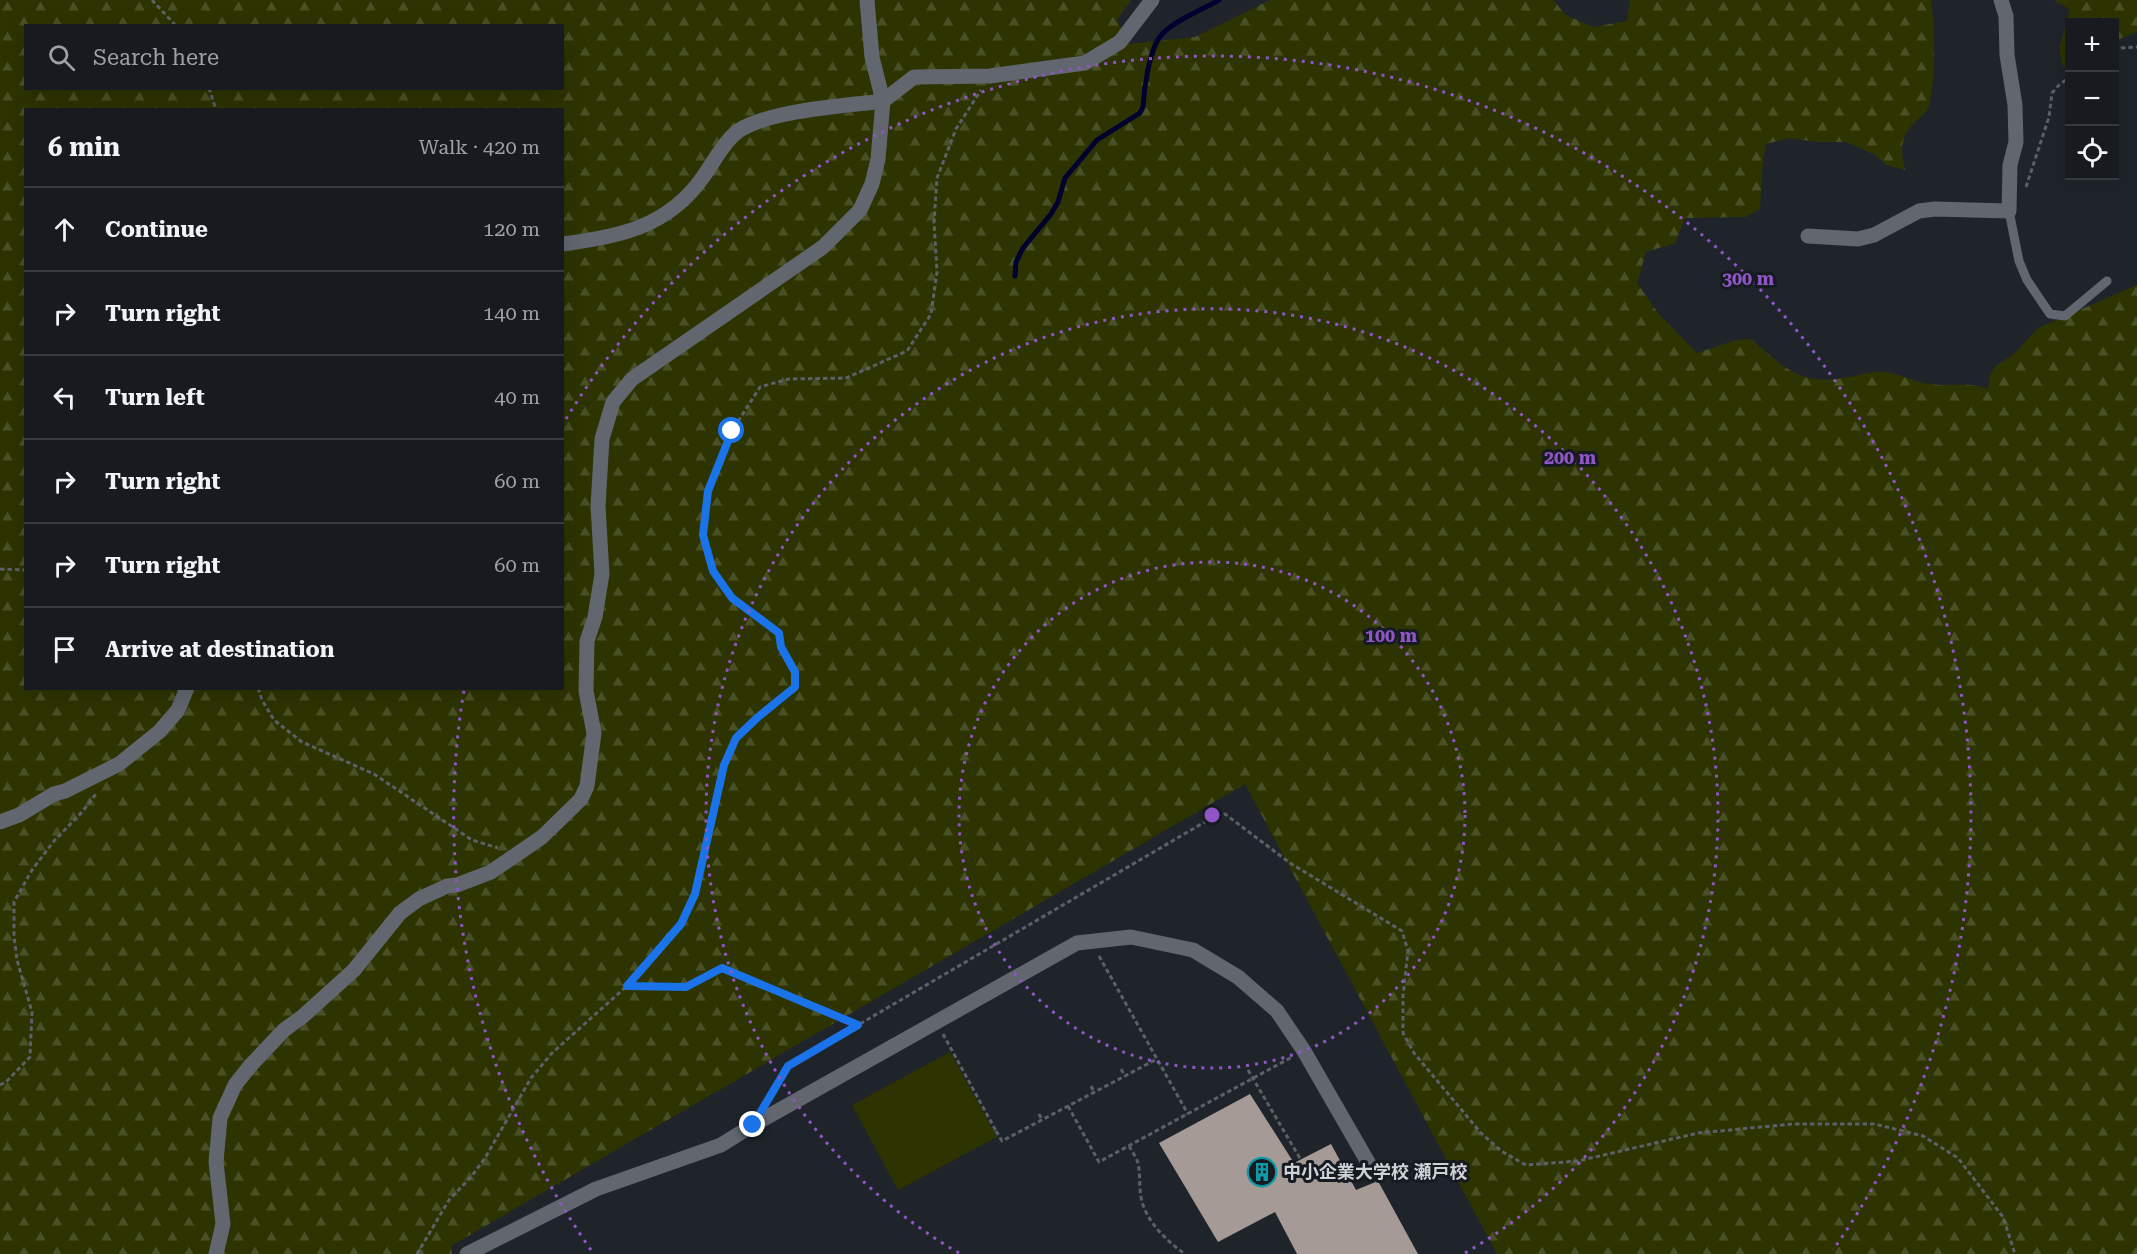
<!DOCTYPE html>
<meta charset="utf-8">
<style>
:root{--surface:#171b20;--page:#24282d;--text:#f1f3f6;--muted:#9ea1a5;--line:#36393e}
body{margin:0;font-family:"Roboto Serif","Noto Sans JP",serif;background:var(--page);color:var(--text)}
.controls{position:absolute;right:18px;top:18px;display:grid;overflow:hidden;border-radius:0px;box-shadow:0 6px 24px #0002}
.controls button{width:54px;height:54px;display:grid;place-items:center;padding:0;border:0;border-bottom:2px solid var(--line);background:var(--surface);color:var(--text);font:30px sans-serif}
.stop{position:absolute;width:18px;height:18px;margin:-14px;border:4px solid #1a73e8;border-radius:50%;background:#fff}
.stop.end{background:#1a73e8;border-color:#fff;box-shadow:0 2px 6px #0008}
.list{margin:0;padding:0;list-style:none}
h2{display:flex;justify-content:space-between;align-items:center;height:78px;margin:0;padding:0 24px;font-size:26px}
h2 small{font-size:20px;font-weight:400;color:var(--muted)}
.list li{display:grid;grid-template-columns:39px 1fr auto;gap:18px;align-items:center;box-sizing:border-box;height:84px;padding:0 24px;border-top:2px solid var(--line)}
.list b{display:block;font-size:22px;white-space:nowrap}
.list em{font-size:20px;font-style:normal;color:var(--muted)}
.icon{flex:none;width:33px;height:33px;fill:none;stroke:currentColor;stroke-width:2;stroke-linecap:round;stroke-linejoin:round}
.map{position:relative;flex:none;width:2137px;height:1254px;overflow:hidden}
.search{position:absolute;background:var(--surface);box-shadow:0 6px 24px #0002;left:24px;top:24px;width:540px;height:66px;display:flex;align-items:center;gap:15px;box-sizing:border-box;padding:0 21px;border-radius:0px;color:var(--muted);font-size:22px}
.panel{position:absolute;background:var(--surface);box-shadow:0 6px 24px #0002;left:24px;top:108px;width:540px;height:582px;border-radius:0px}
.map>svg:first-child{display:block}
.forest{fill:url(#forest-firs);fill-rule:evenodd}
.park{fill:#2d3301}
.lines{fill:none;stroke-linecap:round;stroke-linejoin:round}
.stream{stroke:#00012e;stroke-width:5}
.building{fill:#a59a96}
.path{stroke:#5c6067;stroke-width:3;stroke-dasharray:4.5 3;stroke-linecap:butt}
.service{stroke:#61666f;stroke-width:9}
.minor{stroke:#61666f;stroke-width:15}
.tertiary{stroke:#61666f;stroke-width:15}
.route{stroke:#1a73e8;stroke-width:8}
.ring{fill:none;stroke:#9056c5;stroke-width:3;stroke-dasharray:3 6}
.labels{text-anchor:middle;stroke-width:6;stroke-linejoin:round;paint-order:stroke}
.poi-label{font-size:18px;font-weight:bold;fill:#cfd2d7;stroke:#161a21;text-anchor:start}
.centre{fill:#9056c5;stroke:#161a21;stroke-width:3}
.ring-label{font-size:18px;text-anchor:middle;font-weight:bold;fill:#9056c5;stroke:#161a21;stroke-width:6;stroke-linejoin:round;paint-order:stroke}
</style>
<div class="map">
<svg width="2137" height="1254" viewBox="0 0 2137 1254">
<defs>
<pattern id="forest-firs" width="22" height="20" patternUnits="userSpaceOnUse" patternTransform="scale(1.5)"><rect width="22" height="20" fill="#2d3301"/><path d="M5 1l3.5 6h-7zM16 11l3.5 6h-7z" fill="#4a5025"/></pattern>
</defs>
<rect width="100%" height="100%" fill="#1f242b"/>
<path class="forest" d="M 0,0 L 1131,0 L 1117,20 L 1129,44 L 1195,37 L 1270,0 L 1553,0 L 1566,15 L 1593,27 L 1627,21 L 1630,0 L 1931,0 C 1935,28 1936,79 1929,106 C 1927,112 1922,116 1917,120 C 1900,137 1900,147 1905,170 L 1886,165 L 1875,155 L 1846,142 L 1817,142 L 1790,138 L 1766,144 L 1763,161 L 1760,209 L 1746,217 L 1685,218 L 1675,243 L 1646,252 L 1637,283 L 1658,313 L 1697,353 L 1736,340 L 1751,339 C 1784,367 1798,385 1844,378 C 1859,376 1867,371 1884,372 C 1899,373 1914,382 1929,384 C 1949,387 1968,381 1988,389 L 1990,375 L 1996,366 L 2014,354 L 2038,328 L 2137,285 L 2137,1254 L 1497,1254 L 1245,784 L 451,1246 L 452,1254 L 0,1254 ZM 26,26 L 562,26 L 562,88 L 26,88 ZM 26,110 L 562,110 L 562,688 L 26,688 Z
M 2054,0 L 2137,0 L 2137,32 L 2115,41 L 2114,22 L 2070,22 L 2069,65 L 2063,67 L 2059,48 L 2070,10 Z"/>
<path class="park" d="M 950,1052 L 997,1137 L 898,1190 L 852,1105 Z"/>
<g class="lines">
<path class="stream" d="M 1015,276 L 1016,262 L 1023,248 L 1051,214 L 1058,202 L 1065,178 L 1097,140 L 1140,113 L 1143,107 C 1144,89 1149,53 1159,38 C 1169,23 1203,9 1219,0"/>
</g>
<path class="building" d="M 1250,1094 L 1294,1163 L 1331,1144 L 1356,1190 L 1378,1181 L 1418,1254 L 1297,1254 L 1275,1212 L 1218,1242 L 1159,1143 Z"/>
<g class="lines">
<path class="path" d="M 152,0 L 176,26
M 2114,51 L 2121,48 L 2137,47
M 209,88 L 216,110
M 2026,187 L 2049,117 L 2052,93 L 2059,85 L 2070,77
M 0,569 L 26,570
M 258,688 L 262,700 L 274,720 L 302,742 L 374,774 L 472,840 L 498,848
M 1099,956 L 1188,1114
M 627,986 L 686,987 L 722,968 L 858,1025
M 943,1034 L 996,1131 L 994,1132
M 1121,1069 L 1125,1076
M 1248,1070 L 1301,1160
M 0,1085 L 6,1082 L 30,1057 L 32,1012 L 17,960 L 14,936 L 14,902 L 32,870 L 54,841 L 82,812 L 96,794
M 1091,1086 L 1094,1092
M 769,1097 L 788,1066 L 1215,816 L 1225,814 L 1290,863 L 1402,931 L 1408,951 L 1403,996 L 1403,1033 L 1414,1053 L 1480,1132 L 1501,1151 L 1526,1165 L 1578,1161 L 1698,1133 L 1793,1124 L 1875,1124 L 1923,1136 L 1958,1158 L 2003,1217 L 2015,1254
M 1068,1106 L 1099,1162 L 1292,1057
M 1039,1114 L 1042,1120
M 996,1131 L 1002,1141 L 1157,1059
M 1129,1146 C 1132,1151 1136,1157 1138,1163 C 1141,1176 1138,1191 1143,1205 C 1150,1225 1168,1242 1185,1254
M 417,1254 L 449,1200 L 471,1177 L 485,1158 L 531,1078 L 552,1053 L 627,986 L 681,924 L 695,894 L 724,765 L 736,738 L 758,717 L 794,687 L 795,672 L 781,647 L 779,633 L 732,598 L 713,571 L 703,535 L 708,491 L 732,431 L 760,387 L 789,379 L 846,378 L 907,351 L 931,314 L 937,272 L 934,222 L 937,178 L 956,129 L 981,90"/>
<path class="service" d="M 2009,211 L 2019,261 L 2027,280 L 2050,314 L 2065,316 L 2107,281"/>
<path class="minor" d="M 1808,236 L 1858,239 L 1874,235 L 1919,211 L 1935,209 L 2009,211 L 2010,165 L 2016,142 L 2015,105 L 2007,55 L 2006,16 L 2001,0
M 562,244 C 619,237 668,227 703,177 C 714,162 726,137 743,128 C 777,110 844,106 883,101 L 872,57 L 867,0
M 0,822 L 19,815 L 54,794 L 65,791 L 119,764 L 160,731 L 178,710 L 187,688"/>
<path class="tertiary" d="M 216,1254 L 223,1224 L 216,1162 L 220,1118 L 235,1085 L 250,1066 L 284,1030 L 302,1017 L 354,970 L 400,913 L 419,899 L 447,886 L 457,885 L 491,872 L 542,837 L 581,799 L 587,786 L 594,733 L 586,691 L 587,641 L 595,617 L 602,574 L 598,506 L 602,439 L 613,402 L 632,379 L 823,247 L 860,210 L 872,184 L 878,159 L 883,101 L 914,77 L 990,76 L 1085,63 L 1120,42 L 1152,0
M 467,1254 L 596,1189 L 721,1145 L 753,1125 L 1077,943 L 1131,937 L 1193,950 L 1238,977 L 1277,1011 L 1304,1051 L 1369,1164"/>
</g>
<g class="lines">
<path class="route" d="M 732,431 L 708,491 L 703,535 L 713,571 L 732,598 L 779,633 L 781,647 L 795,672 L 795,687 L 758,717 L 736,738 L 724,765 L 695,894 L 681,924 L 627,986 L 686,987 L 722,968 L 858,1025 L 788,1066 L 753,1125"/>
</g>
<g class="ring">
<circle cx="1212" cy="815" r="253"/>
<path d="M959 1253A506 506 0 1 1 1465 1253"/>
<path d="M591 1250A758 758 0 0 1 464 690M566 419A758 758 0 1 1 1833 1250"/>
</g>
<defs>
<g id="building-ring" transform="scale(1.5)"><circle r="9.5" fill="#161a21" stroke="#0f9aa8" stroke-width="1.5"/><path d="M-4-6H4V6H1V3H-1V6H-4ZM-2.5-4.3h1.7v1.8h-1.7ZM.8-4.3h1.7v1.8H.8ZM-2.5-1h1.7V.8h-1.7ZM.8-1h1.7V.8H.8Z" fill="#0f9aa8"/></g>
</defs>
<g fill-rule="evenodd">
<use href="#building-ring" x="1262" y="1172"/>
</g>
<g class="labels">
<g class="poi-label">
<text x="1283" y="1178">中小企業大学校 瀬戸校</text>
</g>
</g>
<circle cx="1212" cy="815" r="9" class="centre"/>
<g class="ring-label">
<text x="1748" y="285">300 m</text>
<text x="1570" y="464">200 m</text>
<text x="1391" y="642">100 m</text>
</g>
</svg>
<div class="controls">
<button>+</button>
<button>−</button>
<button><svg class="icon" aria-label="locate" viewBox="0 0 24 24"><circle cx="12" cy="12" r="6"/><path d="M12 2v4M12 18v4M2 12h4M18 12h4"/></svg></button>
</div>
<div class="stop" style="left:732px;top:431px"></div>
<div class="stop end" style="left:753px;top:1125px"></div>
<div class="search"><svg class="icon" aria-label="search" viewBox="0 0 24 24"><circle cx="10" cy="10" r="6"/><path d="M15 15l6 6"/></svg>Search here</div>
<section class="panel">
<h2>6 min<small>Walk · 420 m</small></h2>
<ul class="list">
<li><svg class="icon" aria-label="ahead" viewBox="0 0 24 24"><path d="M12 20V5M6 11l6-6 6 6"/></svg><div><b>Continue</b></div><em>120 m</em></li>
<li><svg class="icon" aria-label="right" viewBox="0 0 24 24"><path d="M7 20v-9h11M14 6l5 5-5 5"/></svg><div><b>Turn right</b></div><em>140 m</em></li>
<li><svg class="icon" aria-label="left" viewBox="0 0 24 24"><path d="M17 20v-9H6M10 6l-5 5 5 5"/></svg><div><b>Turn left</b></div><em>40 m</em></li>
<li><svg class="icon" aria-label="right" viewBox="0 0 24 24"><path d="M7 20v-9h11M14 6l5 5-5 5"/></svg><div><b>Turn right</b></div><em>60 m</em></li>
<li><svg class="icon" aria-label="right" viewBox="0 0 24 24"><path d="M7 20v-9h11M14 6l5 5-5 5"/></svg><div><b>Turn right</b></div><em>60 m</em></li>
<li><svg class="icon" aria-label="arrive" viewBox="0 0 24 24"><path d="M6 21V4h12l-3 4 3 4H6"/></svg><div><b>Arrive at destination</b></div></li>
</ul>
</section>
</div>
